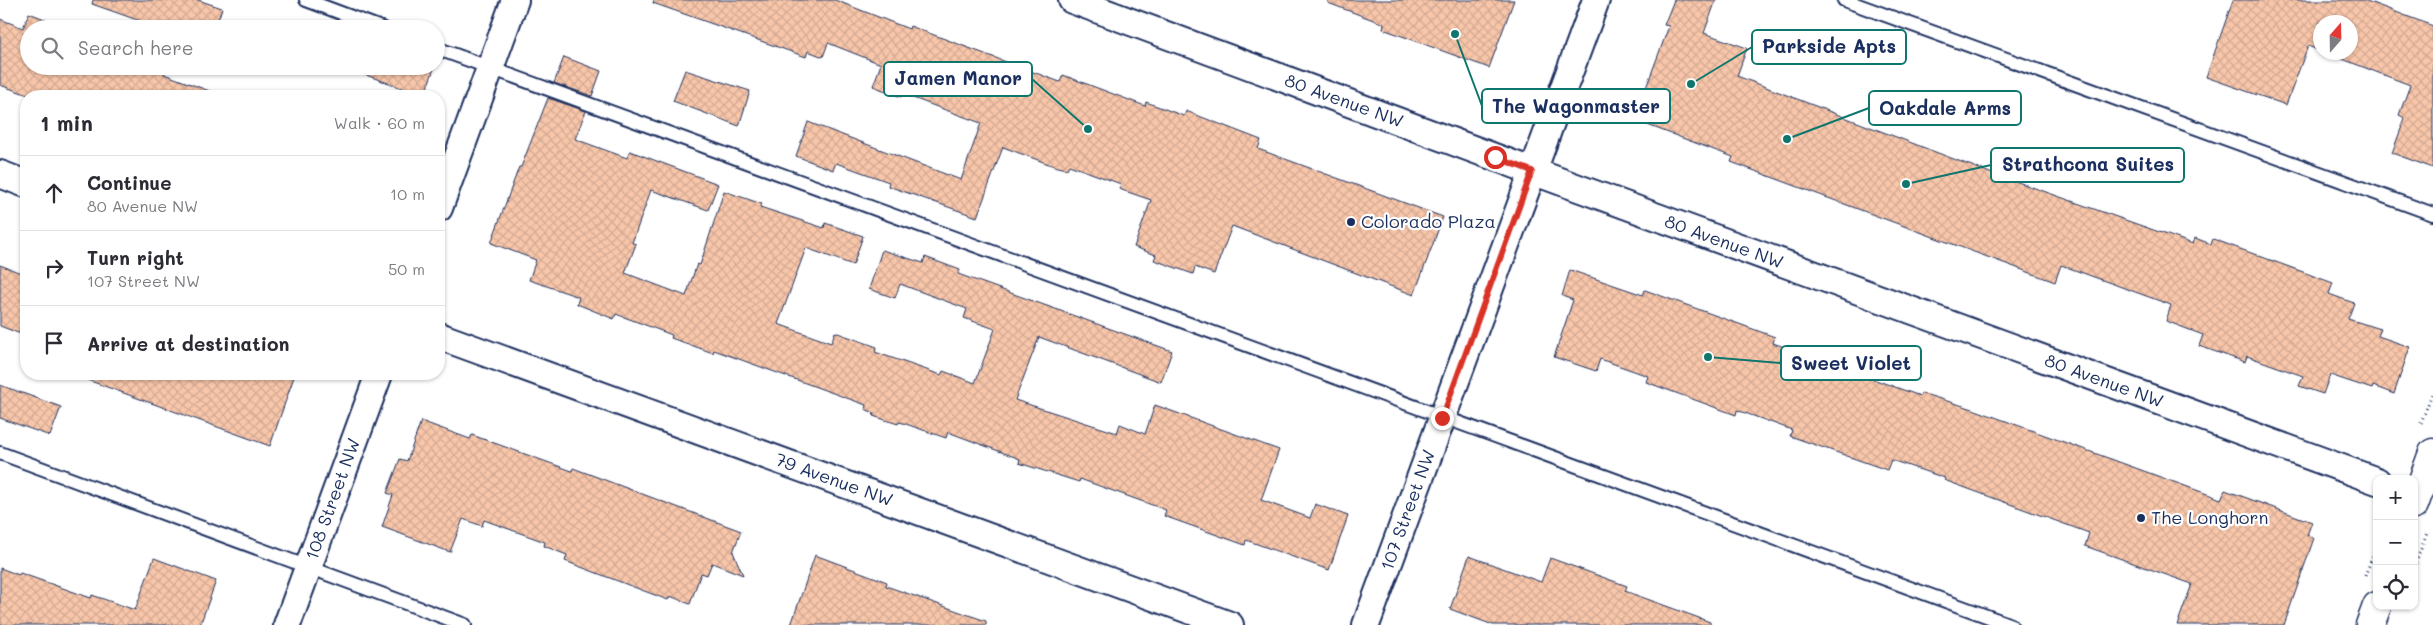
<!DOCTYPE html>
<meta charset="utf-8">
<style>
:root{--surface:#fff;--page:#f2f2f3;--text:#2b2b33;--muted:#7c7c81;--line:#e1e1e2}
body{margin:0;font-family:Mali,sans-serif;background:var(--page);color:var(--text)}
.controls{position:absolute;right:15px;bottom:15px;display:grid;overflow:hidden;border-radius:10px;box-shadow:0 1px 4px #0004}
.controls button{width:45px;height:45px;display:grid;place-items:center;padding:0;border:0;border-bottom:1px solid var(--line);background:var(--surface);color:var(--text);font:25px sans-serif}
.compass{position:absolute;left:2313px;top:15px;width:45px;height:45px;border-radius:50%;background:var(--surface);box-shadow:0 1px 4px #0004;rotate:20deg}
.stop{position:absolute;width:15px;height:15px;margin:-11px;border:4px solid #d93025;border-radius:50%;background:#fff}
.stop.end{background:#d93025;border-color:#fff;box-shadow:0 1px 5px #0008}
.list{margin:0;padding:0;list-style:none}
h2{display:flex;justify-content:space-between;align-items:center;height:65px;margin:0;padding:0 20px;font-size:21px}
h2 small{font-size:16px;font-weight:400;color:var(--muted)}
.list li{display:grid;grid-template-columns:32px 1fr auto;gap:15px;align-items:center;box-sizing:border-box;height:75px;padding:0 20px;border-top:1px solid var(--line)}
.list b{display:block;font-size:19px;white-space:nowrap}
.list p{margin:0;font-size:16px;white-space:nowrap;color:var(--muted)}
.list em{font-size:16px;font-style:normal;color:var(--muted)}
.icon{flex:none;width:28px;height:28px;fill:none;stroke:currentColor;stroke-width:2;stroke-linecap:round;stroke-linejoin:round}
.map{position:relative;flex:none;width:2433px;height:625px;overflow:hidden}
.search{position:absolute;background:var(--surface);box-shadow:0 1px 4px #0004;left:20px;top:20px;width:425px;height:55px;display:flex;align-items:center;gap:12px;box-sizing:border-box;padding:0 18px;border-radius:28px;color:var(--muted);font-size:19px}
.panel{position:absolute;background:var(--surface);box-shadow:0 1px 4px #0004;left:20px;top:90px;width:425px;height:290px;border-radius:20px}
.map>svg:first-child{display:block}
.building{fill:url(#building-cross-hatch);stroke:#1b2f5e}
.lines{fill:none;stroke-linecap:round;stroke-linejoin:round}
.service-casing{stroke:#1b2f5e;stroke-width:16}
.minor-casing{stroke:#1b2f5e;stroke-width:30}
.tertiary-casing{stroke:#1b2f5e;stroke-width:31}
.path{stroke:#1b2f5e;stroke-width:3;stroke-dasharray:1 4;stroke-linecap:butt}
.service{stroke:#fff;stroke-width:12}
.minor{stroke:#fff;stroke-width:26}
.tertiary{stroke:#fff;stroke-width:28}
.route{stroke:#d93025;stroke-width:6}
.poi-dot{fill:#1b2f5e;stroke:#fff;stroke-width:2}
.labels{text-anchor:middle;stroke-width:4.5;stroke-linejoin:round;paint-order:stroke}
.street-label{font-size:18px;fill:#1b2f5e;stroke:#fff}
.poi-label{font-size:18px;fill:#1b2f5e;stroke:#fff;text-anchor:start}
.leader{fill:none;stroke:#0f766e;stroke-width:2}
.callout-dot{fill:#0f766e;stroke:#fff;stroke-width:2}
.callout{fill:#fff;stroke:#0f766e;stroke-width:2}
.callout-label{font-size:19px;text-anchor:middle;font-weight:bold;fill:#1b2f5e}
</style>
<div class="map">
<svg width="2433" height="625" viewBox="0 0 2433 625">
<defs>
<pattern id="building-cross-hatch" width="8" height="8" patternUnits="userSpaceOnUse" patternTransform="scale(1.25)"><rect width="8" height="8" fill="#f8c6a9"/><path d="M0 0l8 8M0 8l8-8" fill="none" stroke="#d4aa94"/></pattern>
</defs>
<rect width="100%" height="100%" fill="#fff"/>
<filter id="ink" filterUnits="userSpaceOnUse"><feTurbulence type="fractalNoise" baseFrequency=".02" numOctaves="2"/><feDisplacementMap in="SourceGraphic" scale="10" xChannelSelector="R" yChannelSelector="G"/><feConvolveMatrix kernelMatrix="1 2 1 2 8 2 1 2 1" color-interpolation-filters="sRGB"/></filter>
<g filter="url(#ink)">
<path class="building" d="M 93,0 L 198,0 L 222,8 L 215,29 L 163,29 L 92,4 Z
M 654,0 L 835,0 L 909,29 L 910,26 L 1060,82 L 1063,75 L 1145,106 L 1146,102 L 1184,116 L 1186,111 L 1261,140 L 1258,149 L 1443,217 L 1414,295 L 1232,226 L 1214,274 L 1195,267 L 1193,274 L 1154,260 L 1156,255 L 1134,247 L 1151,200 L 1119,189 L 1121,184 L 1069,165 L 1067,169 L 1054,166 L 1003,147 L 977,217 L 888,186 L 889,182 L 836,163 L 833,170 L 796,156 L 808,122 L 961,180 L 981,123 L 902,94 L 901,97 L 873,86 L 881,64 L 828,43 L 823,57 L 808,51 L 806,57 L 653,3 Z
M 1328,0 L 1514,0 L 1489,68 L 1383,29 L 1384,24 L 1328,3 Z
M 1674,0 L 1716,0 L 1704,33 L 1747,48 L 1737,76 L 1998,176 L 1998,175 L 2193,244 L 2195,238 L 2211,244 L 2213,239 L 2333,283 L 2329,294 L 2354,303 L 2348,319 L 2381,329 L 2378,336 L 2410,347 L 2394,394 L 2373,386 L 2372,389 L 2330,375 L 2323,394 L 2299,386 L 2303,376 L 2247,356 L 2245,362 L 2199,346 L 2203,335 L 2166,321 L 2171,305 L 2061,265 L 2055,282 L 1731,162 L 1733,157 L 1634,120 L 1669,26 L 1664,25 Z
M 2233,0 L 2364,0 L 2433,26 L 2433,168 L 2392,153 L 2405,118 L 2399,115 L 2410,85 L 2324,52 L 2350,52 L 2350,22 L 2320,22 L 2320,51 L 2308,46 L 2286,105 L 2206,77 Z
M 29,13 L 71,29 L 29,29 L 29,66 L 166,66 L 164,74 L 215,93 L 214,96 L 31,96 L 0,85 L 0,19 L 23,28 Z
M 564,57 L 601,71 L 592,96 L 554,83 Z
M 353,66 L 435,66 L 424,96 L 352,70 Z
M 685,70 L 750,91 L 739,126 L 673,101 Z
M 548,98 L 586,111 L 575,139 L 627,158 L 630,151 L 718,184 L 708,210 L 651,190 L 632,243 L 636,244 L 625,273 L 686,296 L 697,264 L 700,265 L 724,191 L 762,204 L 760,207 L 824,228 L 825,223 L 863,236 L 853,265 L 806,248 L 778,324 L 831,343 L 835,332 L 877,347 L 875,352 L 941,375 L 943,371 L 975,383 L 995,329 L 964,318 L 967,309 L 900,284 L 895,298 L 869,289 L 882,250 L 923,263 L 925,257 L 960,270 L 958,274 L 1172,351 L 1161,382 L 1039,337 L 1015,400 L 1117,433 L 1120,424 L 1145,434 L 1155,405 L 1279,450 L 1261,500 L 1310,518 L 1315,504 L 1348,516 L 1329,570 L 1246,540 L 1245,545 L 1164,516 L 1166,510 L 1080,479 L 1079,482 L 1019,463 L 1020,459 L 948,432 L 946,438 L 903,423 L 899,422 L 898,424 L 873,416 L 874,413 L 865,409 L 866,405 L 714,350 L 713,353 L 671,338 L 672,335 L 616,314 L 614,319 L 577,304 L 579,297 L 529,280 L 536,260 L 491,243 L 519,167 L 521,167 Z
M 0,265 L 26,275 L 26,336 L 0,326 Z
M 1570,270 L 1643,295 L 1645,290 L 1775,337 L 1773,343 L 1920,396 L 1921,393 L 1970,408 L 2221,499 L 2225,490 L 2312,522 L 2307,535 L 2314,538 L 2284,625 L 2177,625 L 2192,584 L 2085,546 L 2089,533 L 1944,480 L 1945,478 L 1891,460 L 1887,470 L 1790,436 L 1792,430 L 1737,410 L 1736,415 L 1646,382 L 1648,376 L 1600,359 L 1596,371 L 1554,357 L 1573,300 L 1562,296 Z
M 83,374 L 295,374 L 270,446 L 82,378 Z
M 0,385 L 61,407 L 50,436 L 0,418 Z
M 421,421 L 470,439 L 472,435 L 572,471 L 573,468 L 741,531 L 733,552 L 743,575 L 712,563 L 707,575 L 701,573 L 690,604 L 670,596 L 668,600 L 565,561 L 567,555 L 544,546 L 545,542 L 484,520 L 482,526 L 463,519 L 450,552 L 382,527 L 393,495 L 387,493 L 400,459 L 407,461 Z
M 815,555 L 887,582 L 886,586 L 986,621 L 986,625 L 791,625 Z
M 1469,556 L 1541,582 L 1550,558 L 1627,586 L 1625,591 L 1710,622 L 1710,625 L 1493,625 L 1450,609 Z
M 154,558 L 216,581 L 200,625 L 0,625 L 0,568 L 19,575 L 20,573 L 91,598 L 92,595 L 135,610 Z"/>
<g class="lines">
<g class="service-casing">
<path id="service" d="M 306,0 L 384,29
M 1844,0 L 2433,214
M 436,48 L 2011,625
M 0,453 L 465,625"/>
</g>
<g class="minor-casing">
<path id="minor" d="M 1072,0 L 1532,171 L 2377,481
M 0,174 L 26,184
M 439,208 L 515,0
M 439,336 L 1230,625
M 287,625 L 379,374
M 1366,625 L 1596,0"/>
</g>
<g class="tertiary-casing">
<path id="tertiary" d="M 2414,505 L 2433,453
M 2370,625 L 2377,606"/>
</g>
<path class="path" d="M 2421,423 L 2433,391
M 2414,568 L 2427,533
M 2365,576 L 2377,544"/>
<use href="#service" class="service"/>
<use href="#minor" class="minor"/>
<use href="#tertiary" class="tertiary"/>
</g>
</g>
<g class="lines" filter="url(#ink)">
<path class="route" d="M 1442,418 L 1532,171 L 1495,157"/>
</g>
<g class="poi-dot">
<circle cx="1351" cy="222" r="5"/>
<circle cx="2141" cy="518" r="5"/>
</g>
<g class="labels">
<g class="street-label">
<text transform="translate(1344 101) rotate(20)" y="6">80 Avenue NW</text>
<text transform="translate(1724 242) rotate(20)" y="6">80 Avenue NW</text>
<text transform="translate(2104 381) rotate(20)" y="6">80 Avenue NW</text>
<text transform="translate(834 480) rotate(20)" y="6">79 Avenue NW</text>
<text transform="translate(333 499) rotate(-70)" y="6">108 Street NW</text>
<text transform="translate(1408 510) rotate(-70)" y="6">107 Street NW</text>
</g>
<g class="poi-label">
<text x="1361" y="228">Colorado Plaza</text>
<text x="2151" y="524">The Longhorn</text>
</g>
</g>
<path class="leader" d="M1691 84L1752 47M1088 129L1032 79M1455 34L1482 106M1787 139L1869 108M1906 184L1991 165M1708 357L1781 363"/>
<g class="callout-dot">
<circle cx="1691" cy="84" r="5"/>
<circle cx="1088" cy="129" r="5"/>
<circle cx="1455" cy="34" r="5"/>
<circle cx="1787" cy="139" r="5"/>
<circle cx="1906" cy="184" r="5"/>
<circle cx="1708" cy="357" r="5"/>
</g>
<g class="callout">
<rect x="1752" y="30" width="154" height="34" rx="5"/>
<rect x="884" y="62" width="148" height="34" rx="5"/>
<rect x="1482" y="89" width="188" height="34" rx="5"/>
<rect x="1869" y="91" width="152" height="34" rx="5"/>
<rect x="1991" y="148" width="193" height="34" rx="5"/>
<rect x="1781" y="346" width="140" height="34" rx="5"/>
</g>
<g class="callout-label">
<text x="1829" y="53">Parkside Apts</text>
<text x="958" y="85">Jamen Manor</text>
<text x="1576" y="113">The Wagonmaster</text>
<text x="1945" y="115">Oakdale Arms</text>
<text x="2088" y="171">Strathcona Suites</text>
<text x="1851" y="370">Sweet Violet</text>
</g>
</svg>
<div class="controls">
<button>+</button>
<button>−</button>
<button><svg class="icon" aria-label="locate" viewBox="0 0 24 24"><circle cx="12" cy="12" r="6"/><path d="M12 2v4M12 18v4M2 12h4M18 12h4"/></svg></button>
</div>
<svg class="compass" viewBox="-18 -18 36 36"><path d="M0-13l5 13h-10z" fill="#e53935"/><path d="M0 13l5-13h-10z" fill="#7c7c81"/></svg>
<div class="stop" style="left:1495px;top:157px"></div>
<div class="stop end" style="left:1442px;top:418px"></div>
<div class="search"><svg class="icon" aria-label="search" viewBox="0 0 24 24"><circle cx="10" cy="10" r="6"/><path d="M15 15l6 6"/></svg>Search here</div>
<section class="panel">
<h2>1 min<small>Walk · 60 m</small></h2>
<ul class="list">
<li><svg class="icon" aria-label="ahead" viewBox="0 0 24 24"><path d="M12 20V5M6 11l6-6 6 6"/></svg><div><b>Continue</b><p>80 Avenue NW</p></div><em>10 m</em></li>
<li><svg class="icon" aria-label="right" viewBox="0 0 24 24"><path d="M7 20v-9h11M14 6l5 5-5 5"/></svg><div><b>Turn right</b><p>107 Street NW</p></div><em>50 m</em></li>
<li><svg class="icon" aria-label="arrive" viewBox="0 0 24 24"><path d="M6 21V4h12l-3 4 3 4H6"/></svg><div><b>Arrive at destination</b></div></li>
</ul>
</section>
</div>
